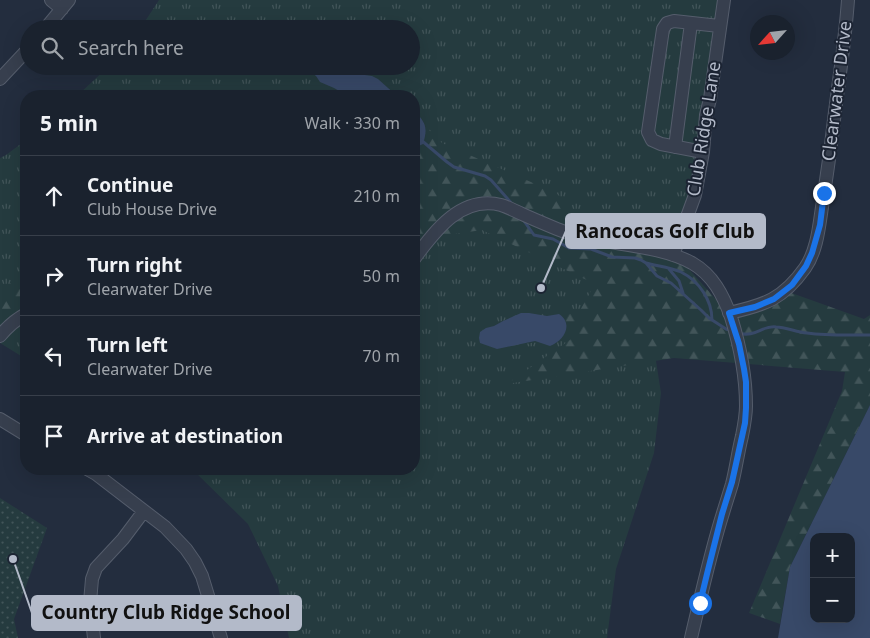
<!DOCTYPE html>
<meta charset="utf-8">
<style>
:root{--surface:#1a222e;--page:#272f3a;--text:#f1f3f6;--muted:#9fa4aa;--line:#383f4a}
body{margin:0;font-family:"Noto Sans",sans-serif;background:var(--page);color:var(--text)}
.controls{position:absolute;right:15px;bottom:15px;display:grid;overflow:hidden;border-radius:10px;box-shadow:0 5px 20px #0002}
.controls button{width:45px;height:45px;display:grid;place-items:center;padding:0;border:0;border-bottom:1px solid var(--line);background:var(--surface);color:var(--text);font:25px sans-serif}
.compass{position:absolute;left:750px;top:15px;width:45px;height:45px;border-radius:50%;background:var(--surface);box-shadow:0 5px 20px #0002;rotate:243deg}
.stop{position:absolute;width:15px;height:15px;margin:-11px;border:4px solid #1a73e8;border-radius:50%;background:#fff}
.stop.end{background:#1a73e8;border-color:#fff;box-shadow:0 1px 5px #0008}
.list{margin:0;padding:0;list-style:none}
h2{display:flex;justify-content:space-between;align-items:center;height:65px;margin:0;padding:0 20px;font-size:21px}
h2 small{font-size:16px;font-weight:400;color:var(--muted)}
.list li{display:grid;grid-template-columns:32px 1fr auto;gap:15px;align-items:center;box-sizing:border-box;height:80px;padding:0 20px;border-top:1px solid var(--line)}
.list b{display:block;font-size:19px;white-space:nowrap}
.list p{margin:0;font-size:16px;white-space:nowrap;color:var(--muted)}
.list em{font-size:16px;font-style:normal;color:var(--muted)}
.icon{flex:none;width:28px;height:28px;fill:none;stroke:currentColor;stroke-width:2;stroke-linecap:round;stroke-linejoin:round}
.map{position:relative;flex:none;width:870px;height:638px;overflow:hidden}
.search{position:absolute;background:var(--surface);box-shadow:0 5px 20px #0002;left:20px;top:20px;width:400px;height:55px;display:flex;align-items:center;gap:12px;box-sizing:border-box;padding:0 18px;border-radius:28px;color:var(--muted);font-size:19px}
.panel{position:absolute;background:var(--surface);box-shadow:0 5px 20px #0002;left:20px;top:90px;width:400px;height:385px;border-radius:20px}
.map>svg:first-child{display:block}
.grass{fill:url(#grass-tufts)}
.forest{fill:url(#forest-firs)}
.park{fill:url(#park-dots)}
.water{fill:#384968;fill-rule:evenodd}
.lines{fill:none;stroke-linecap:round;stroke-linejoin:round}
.stream{stroke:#384968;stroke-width:3}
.minor-casing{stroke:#555d6c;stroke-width:14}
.minor{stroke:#373f4e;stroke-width:12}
.route{stroke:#1a73e8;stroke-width:6}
.labels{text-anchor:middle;stroke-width:4;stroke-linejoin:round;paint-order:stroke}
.street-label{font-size:18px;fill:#b3bac9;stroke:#1c2433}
.leader{fill:none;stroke:#b3bac9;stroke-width:2}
.callout-dot{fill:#b3bac9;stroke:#1c2433;stroke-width:2}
.callout{fill:#b3bac9;stroke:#b3bac9;stroke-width:2}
.callout-label{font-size:19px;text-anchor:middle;font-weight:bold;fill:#111}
</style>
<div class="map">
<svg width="870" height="638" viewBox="0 0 870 638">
<defs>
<pattern id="grass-tufts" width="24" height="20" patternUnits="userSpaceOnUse" patternTransform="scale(1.25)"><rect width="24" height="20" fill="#253b3f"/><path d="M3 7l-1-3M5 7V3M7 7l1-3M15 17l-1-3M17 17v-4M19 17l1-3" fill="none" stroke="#425559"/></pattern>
<pattern id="forest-firs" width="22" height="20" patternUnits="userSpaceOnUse" patternTransform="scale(1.25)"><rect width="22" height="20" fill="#253b3f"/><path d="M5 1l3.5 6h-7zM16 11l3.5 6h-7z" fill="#425559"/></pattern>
<pattern id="park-dots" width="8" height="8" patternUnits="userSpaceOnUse" patternTransform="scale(1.25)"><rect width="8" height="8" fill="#253b3f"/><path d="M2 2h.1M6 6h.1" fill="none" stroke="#425559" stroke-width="1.8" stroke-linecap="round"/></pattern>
</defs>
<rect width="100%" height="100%" fill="#232d3e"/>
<path class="grass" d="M 159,0 L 724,0 L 710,99 L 663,320 L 656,361 L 661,393 L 654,453 L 616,569 L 607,638 L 289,638 L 278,586 L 248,524 L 192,469 L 414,469 L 414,96 L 77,96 L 109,66 L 411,66 L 411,29 L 140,29 Z
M 26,140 L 26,359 L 0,343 L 0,158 L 6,155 Z"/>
<path class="forest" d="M 414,115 L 442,143 L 556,193 L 604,240 L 679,258 L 729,314 L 786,291 L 864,319 L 870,315 L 870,405 L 790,567 L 780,624 L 749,613 L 842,391 L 845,372 L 674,358 L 507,384 L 574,337 L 503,347 L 481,331 L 525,311 L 578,314 L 595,284 L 482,230 L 427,238 L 414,255 Z
M 12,282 L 26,289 L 26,321 L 0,337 L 0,289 Z"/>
<path class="park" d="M 0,498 L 47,528 L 14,619 L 18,638 L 0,638 Z"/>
<path class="water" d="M 306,66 L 344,66 L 358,74 L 372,76 L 378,79 L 397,96 L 348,96 L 334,88 L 320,82 L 316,76 L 308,70 Z
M 414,111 C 426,122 428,128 423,144 L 414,148 Z
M 521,313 L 529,313 L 547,316 L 559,314 C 574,324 564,341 550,346 L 535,341 L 497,349 L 480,343 L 479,338 L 480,332 L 486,328 L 494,326 L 503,321 Z
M 870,405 L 870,638 L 778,638 L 790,567 ZM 814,537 L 851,537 L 851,619 L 814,619 Z"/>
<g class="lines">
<path class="stream" d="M 421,140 L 447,162 L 454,167 L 485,176 L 491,180 L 513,205
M 524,221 L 534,235 L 553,239 L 569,248 L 591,249 L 612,257 L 635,258 L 641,260 L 646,263 L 657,276 L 671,283 L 701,310 L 709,318 L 726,329 L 732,331
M 646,263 C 657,266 670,267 681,272 C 699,281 712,300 712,320
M 669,269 L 679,281 L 683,293
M 738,333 C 756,338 762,325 776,327 C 786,327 796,332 807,333 C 828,336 849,335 870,335"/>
<g class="minor-casing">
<path id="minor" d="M 51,0 L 62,9
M 45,29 L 69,0
M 0,79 L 29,48
M 675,147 L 691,23
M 703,152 L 661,144 L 652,140 L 648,132 L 663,29 L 667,23 L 674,21 L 719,26
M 673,255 L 695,195 L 703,152 L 706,115 L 710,99 L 724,0
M 414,259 C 435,231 461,195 501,205 C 508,207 515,211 522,214 C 533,219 545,224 557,229 C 599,246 653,242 692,263 C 713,275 723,295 731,317 C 740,346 746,375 746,406 C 746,416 744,426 742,436 C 738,452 736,468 732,484 C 729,494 726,503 723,513 C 710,554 701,596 691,638
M 729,313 C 765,305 783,299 805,268 C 817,251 819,227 822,207 C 826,181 830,154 833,128 C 838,85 845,43 848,0
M 0,336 C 8,326 15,320 26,314
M 0,419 L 26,435
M 87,469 L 96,474 L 165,527 L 186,549 L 195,562 L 202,576 L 221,638
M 94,638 L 90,602 L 92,579 L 96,568 L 123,539 L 144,511"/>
</g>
<use href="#minor" class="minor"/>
</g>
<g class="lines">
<path class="route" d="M 700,603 L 707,574 L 722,514 L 732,482 L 745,423 L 746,408 L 746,382 L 744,369 L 739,344 L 729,313 L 755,307 L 774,299 L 792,285 L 806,266 L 812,253 L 820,225 L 824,193"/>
</g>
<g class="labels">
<g class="street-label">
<text transform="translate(837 91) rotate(-83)" y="6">Clearwater Drive</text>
<text transform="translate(704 129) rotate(-81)" y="6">Club Ridge Lane</text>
</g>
</g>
<path class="leader" d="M541 288L566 231M13 559L32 613"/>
<g class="callout-dot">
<circle cx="541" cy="288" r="5"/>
<circle cx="13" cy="559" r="5"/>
</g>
<g class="callout">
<rect x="566" y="214" width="199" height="34" rx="5"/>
<rect x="32" y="596" width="269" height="34" rx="5"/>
</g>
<g class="callout-label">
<text x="665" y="238">Rancocas Golf Club</text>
<text x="166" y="619">Country Club Ridge School</text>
</g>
</svg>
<div class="controls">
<button>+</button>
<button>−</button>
</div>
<svg class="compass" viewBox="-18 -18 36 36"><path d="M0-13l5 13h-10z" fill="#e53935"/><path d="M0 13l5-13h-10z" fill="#9fa4aa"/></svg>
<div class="stop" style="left:700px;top:603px"></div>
<div class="stop end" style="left:824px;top:193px"></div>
<div class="search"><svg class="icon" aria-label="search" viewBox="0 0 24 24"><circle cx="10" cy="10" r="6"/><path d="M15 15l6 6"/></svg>Search here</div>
<section class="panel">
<h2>5 min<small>Walk · 330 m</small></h2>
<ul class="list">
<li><svg class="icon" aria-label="ahead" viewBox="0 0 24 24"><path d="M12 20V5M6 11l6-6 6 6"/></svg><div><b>Continue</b><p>Club House Drive</p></div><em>210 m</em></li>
<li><svg class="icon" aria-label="right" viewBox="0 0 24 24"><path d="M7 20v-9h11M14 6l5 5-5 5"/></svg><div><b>Turn right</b><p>Clearwater Drive</p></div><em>50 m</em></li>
<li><svg class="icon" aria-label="left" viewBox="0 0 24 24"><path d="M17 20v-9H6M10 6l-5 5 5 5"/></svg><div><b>Turn left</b><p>Clearwater Drive</p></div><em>70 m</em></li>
<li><svg class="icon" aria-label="arrive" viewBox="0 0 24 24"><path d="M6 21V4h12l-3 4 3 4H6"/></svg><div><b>Arrive at destination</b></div></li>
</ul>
</section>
</div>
